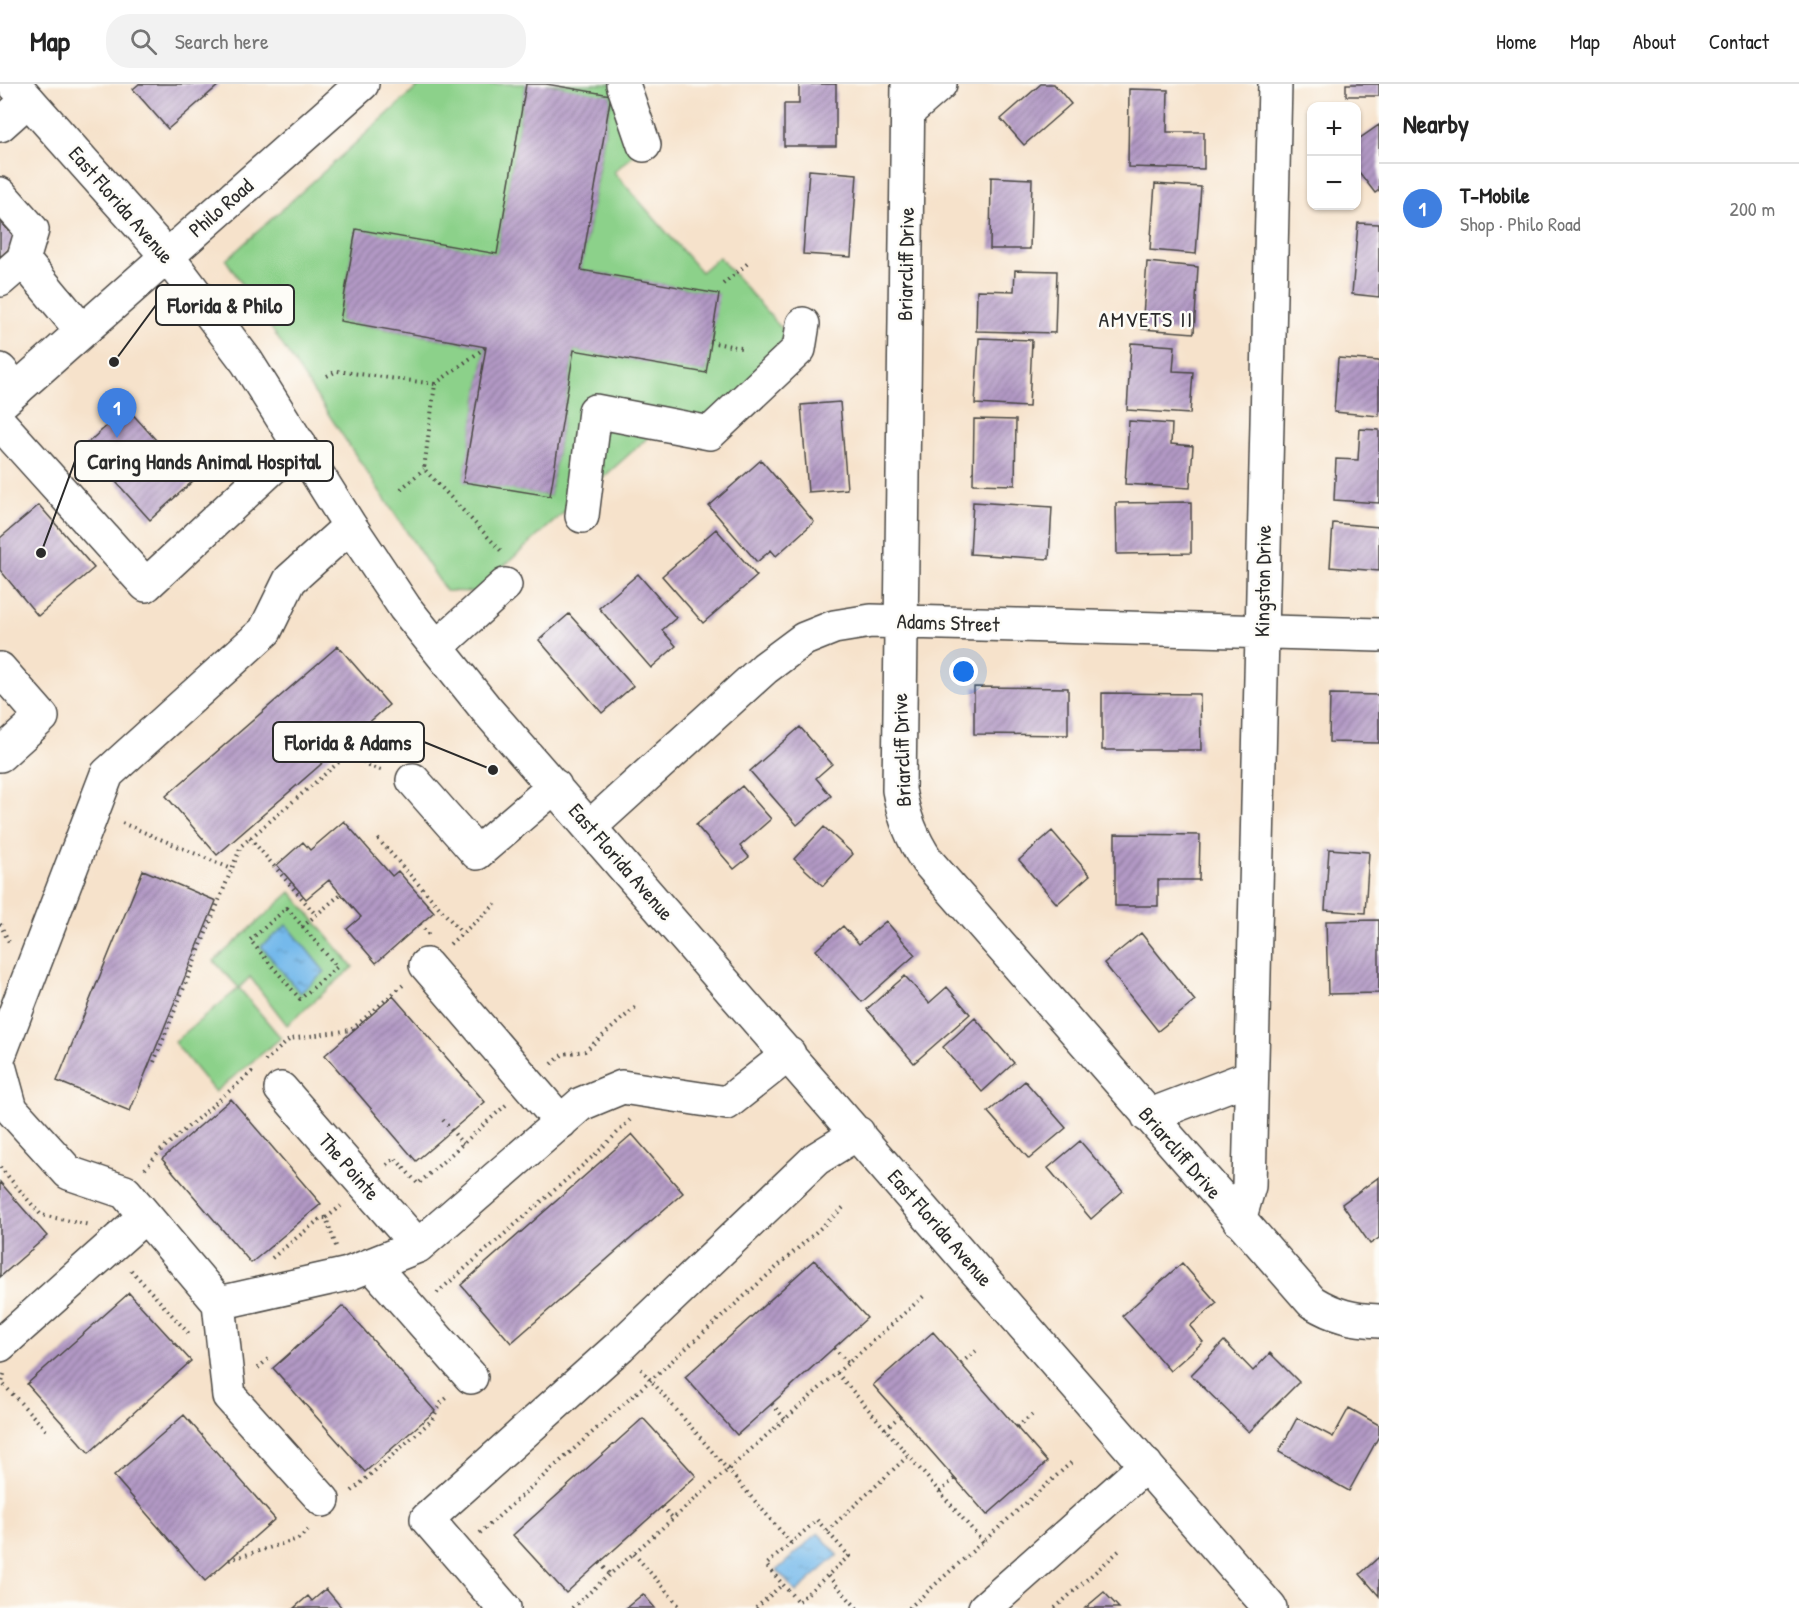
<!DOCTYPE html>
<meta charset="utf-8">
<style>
:root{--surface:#fff;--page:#f2f2f2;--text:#222;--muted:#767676;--line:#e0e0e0;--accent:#7c3aed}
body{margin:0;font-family:"Patrick Hand",sans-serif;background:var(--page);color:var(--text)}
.controls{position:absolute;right:18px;top:18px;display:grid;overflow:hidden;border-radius:12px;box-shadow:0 2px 4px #0004}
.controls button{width:54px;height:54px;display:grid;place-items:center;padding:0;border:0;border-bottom:2px solid var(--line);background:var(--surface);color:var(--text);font:30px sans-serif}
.you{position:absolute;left:964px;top:588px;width:21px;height:21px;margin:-15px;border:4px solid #fff;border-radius:50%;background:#1a73e8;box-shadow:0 0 0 9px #1a73e833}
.badge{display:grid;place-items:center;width:39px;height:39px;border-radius:50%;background:var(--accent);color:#fff;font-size:20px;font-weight:700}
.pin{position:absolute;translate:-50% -50px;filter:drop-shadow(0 2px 3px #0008)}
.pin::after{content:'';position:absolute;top:32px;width:21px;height:18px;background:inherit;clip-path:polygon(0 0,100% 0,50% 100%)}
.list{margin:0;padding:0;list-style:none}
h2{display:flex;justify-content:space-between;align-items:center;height:78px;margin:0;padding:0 24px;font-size:26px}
h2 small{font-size:20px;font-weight:400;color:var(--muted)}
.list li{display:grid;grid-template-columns:39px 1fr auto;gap:18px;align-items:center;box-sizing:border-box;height:90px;padding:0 24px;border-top:2px solid var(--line)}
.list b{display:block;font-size:22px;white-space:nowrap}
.list p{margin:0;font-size:20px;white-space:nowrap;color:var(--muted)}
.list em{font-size:20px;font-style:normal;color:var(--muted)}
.icon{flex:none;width:33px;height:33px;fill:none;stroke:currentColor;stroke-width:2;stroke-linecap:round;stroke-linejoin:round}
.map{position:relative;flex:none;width:1379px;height:1524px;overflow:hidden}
header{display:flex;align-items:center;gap:36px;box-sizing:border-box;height:84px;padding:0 30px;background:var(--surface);border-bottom:2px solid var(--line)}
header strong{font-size:28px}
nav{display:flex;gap:33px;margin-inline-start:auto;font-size:21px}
.search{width:420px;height:54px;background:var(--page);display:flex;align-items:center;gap:15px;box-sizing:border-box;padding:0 21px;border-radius:24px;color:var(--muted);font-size:22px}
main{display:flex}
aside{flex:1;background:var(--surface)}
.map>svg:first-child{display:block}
.green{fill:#8cd18a;stroke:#5c7e5a;stroke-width:1.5}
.water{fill:url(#water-ripples);stroke:#50728b;stroke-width:1.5}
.building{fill:url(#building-hatch)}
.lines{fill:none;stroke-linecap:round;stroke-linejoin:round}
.minor-casing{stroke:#494643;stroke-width:36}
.major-casing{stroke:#494643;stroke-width:36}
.path{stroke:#494643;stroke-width:4;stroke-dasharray:1.5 4.5;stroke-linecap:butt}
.minor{stroke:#fff;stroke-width:33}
.major{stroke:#fff;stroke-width:33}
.labels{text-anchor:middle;stroke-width:5;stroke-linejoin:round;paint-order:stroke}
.street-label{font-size:21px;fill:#2b2b2b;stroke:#fdfcf7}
.neighbourhood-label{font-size:22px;letter-spacing:1.5px;fill:#2b2b2b;stroke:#fdfcf7}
.leader{fill:none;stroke:#2b2b2b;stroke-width:2}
.callout-dot{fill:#2b2b2b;stroke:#fdfcf7;stroke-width:2}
.callout{fill:#fdfcf7;stroke:#2b2b2b;stroke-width:2}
.callout-label{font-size:22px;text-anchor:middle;font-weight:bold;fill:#2b2b2b}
</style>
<header>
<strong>Map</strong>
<div class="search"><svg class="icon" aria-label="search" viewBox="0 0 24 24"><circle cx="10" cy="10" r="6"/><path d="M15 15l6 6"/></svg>Search here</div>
<nav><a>Home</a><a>Map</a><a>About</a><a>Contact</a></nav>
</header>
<main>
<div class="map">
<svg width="1379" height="1524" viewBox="0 0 1379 1524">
<defs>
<pattern id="water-ripples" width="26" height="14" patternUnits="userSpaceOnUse" patternTransform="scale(1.5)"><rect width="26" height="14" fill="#74b9eb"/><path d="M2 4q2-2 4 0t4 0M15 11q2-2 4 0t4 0" fill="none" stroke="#5f97bf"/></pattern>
<pattern id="building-hatch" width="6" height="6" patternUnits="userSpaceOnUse" patternTransform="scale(1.5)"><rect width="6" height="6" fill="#b299c5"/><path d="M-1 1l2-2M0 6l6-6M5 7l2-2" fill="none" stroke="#917da0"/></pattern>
</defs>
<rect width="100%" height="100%" fill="#fdfcf7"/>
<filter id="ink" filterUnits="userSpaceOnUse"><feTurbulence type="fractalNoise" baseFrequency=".0167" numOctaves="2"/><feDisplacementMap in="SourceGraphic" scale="12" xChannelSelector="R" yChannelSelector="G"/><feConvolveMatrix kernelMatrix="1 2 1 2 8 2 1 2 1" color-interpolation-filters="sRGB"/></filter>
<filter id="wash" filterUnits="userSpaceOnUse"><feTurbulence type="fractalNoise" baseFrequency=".008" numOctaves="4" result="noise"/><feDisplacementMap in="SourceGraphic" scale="24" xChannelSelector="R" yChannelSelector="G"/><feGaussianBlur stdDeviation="1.35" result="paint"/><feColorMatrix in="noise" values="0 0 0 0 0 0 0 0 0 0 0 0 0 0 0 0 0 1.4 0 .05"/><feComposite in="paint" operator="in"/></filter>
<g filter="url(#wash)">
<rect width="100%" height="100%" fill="#f6e2cb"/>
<path class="green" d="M 421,0 L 526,0 L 497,170 L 356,146 L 340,237 L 486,263 L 464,397 L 550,412 L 574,266 L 706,288 L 718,210 L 581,186 L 611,12 L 546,0 L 623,0 L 644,61 L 614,88 L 701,188 L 719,173 L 788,252 L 710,349 L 663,340 L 475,508 L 446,507 L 226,176 Z
M 291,808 L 353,883 L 287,941 L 250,893 L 239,904 L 281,954 L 215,1008 L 174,958 L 239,904 L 214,877 Z"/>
<path class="water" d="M 287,841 L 325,888 L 300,909 L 261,862 Z
M 818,1449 L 838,1471 L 796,1508 L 777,1486 Z"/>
<g id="blocks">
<path class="building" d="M 139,0 L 220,0 L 168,45 L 133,5 Z
M 526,0 L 546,0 L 611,11 L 581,186 L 719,210 L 706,289 L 574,266 L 550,412 L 463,398 L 486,263 L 340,237 L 356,145 L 497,170 Z
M 799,0 L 836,0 L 836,62 L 784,62 L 784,20 L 799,20 Z
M 1041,0 L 1054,0 L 1071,20 L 1024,61 L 1001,35 Z
M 1346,0 L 1379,0 L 1379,12 L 1346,12 Z
M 1129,5 L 1168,6 L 1167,48 L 1204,48 L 1204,85 L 1128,83 Z
M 1379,41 L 1379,106 L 1375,109 L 1356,84 L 1356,57 Z
M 809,86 L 857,90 L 851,173 L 803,170 Z
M 991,93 L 1032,95 L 1030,165 L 990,165 Z
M 1155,100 L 1201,103 L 1196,170 L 1150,166 Z
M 0,137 L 18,157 L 0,173 Z
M 1358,139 L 1379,140 L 1379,213 L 1352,210 Z
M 1147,178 L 1198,183 L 1194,249 L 1142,245 Z
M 1015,186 L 1057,187 L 1055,249 L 976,247 L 977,206 L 1014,207 Z
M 979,254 L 1032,256 L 1029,323 L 975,320 Z
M 1131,259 L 1175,262 L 1173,287 L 1193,288 L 1190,330 L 1127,326 Z
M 1338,274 L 1379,277 L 1379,332 L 1334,328 Z
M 840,318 L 847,405 L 808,408 L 801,321 Z
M 127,324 L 193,397 L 150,436 L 84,362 Z
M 974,335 L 1016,336 L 1015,401 L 973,400 Z
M 1129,337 L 1172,340 L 1171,360 L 1193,362 L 1190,404 L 1125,400 Z
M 1360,345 L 1379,346 L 1379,419 L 1334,416 L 1336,375 L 1358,376 Z
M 761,376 L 814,438 L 776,472 L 771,466 L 757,478 L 709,422 Z
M 973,418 L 1052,423 L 1049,475 L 970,470 Z
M 1191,418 L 1191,469 L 1117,470 L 1116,419 Z
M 39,421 L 94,484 L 38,532 L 0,486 L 0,454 Z
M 1333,439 L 1379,443 L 1379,487 L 1330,483 Z
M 716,445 L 757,492 L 703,539 L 662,492 Z
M 638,490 L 676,534 L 662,546 L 676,562 L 651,584 L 599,524 Z
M 569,530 L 633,602 L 602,629 L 539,556 Z
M 338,562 L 389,621 L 217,771 L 166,712 Z
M 974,603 L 1068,604 L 1068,651 L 974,650 Z
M 1102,609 L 1200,610 L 1201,666 L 1102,666 Z
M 1330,610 L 1379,611 L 1379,659 L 1329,658 Z
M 800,643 L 832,680 L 816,694 L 831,712 L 797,741 L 750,687 Z
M 742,702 L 771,735 L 740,762 L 749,773 L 734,785 L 696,741 Z
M 344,737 L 392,792 L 398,787 L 434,828 L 376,879 L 347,845 L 361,833 L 329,796 L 306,815 L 277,781 L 303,758 L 310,766 Z
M 824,743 L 853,770 L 823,802 L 794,775 Z
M 1052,747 L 1090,791 L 1057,820 L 1019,776 Z
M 1115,750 L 1200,751 L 1199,796 L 1158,796 L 1158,822 L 1115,822 Z
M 1329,765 L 1369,768 L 1365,829 L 1325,826 Z
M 143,786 L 216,817 L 130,1027 L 57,997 Z
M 1379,836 L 1379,909 L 1328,910 L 1326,837 Z
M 886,837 L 915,871 L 862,918 L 816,866 L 843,842 L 859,860 Z
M 1141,849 L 1195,917 L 1158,947 L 1104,879 Z
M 905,892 L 929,919 L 947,903 L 970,930 L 914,979 L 867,925 Z
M 393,912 L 485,1018 L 416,1077 L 325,971 Z
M 975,934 L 1014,979 L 982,1008 L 943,963 Z
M 1025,997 L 1066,1044 L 1029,1075 L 988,1028 Z
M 231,1015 L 321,1120 L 251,1179 L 162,1075 Z
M 632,1050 L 683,1109 L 511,1259 L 461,1201 Z
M 1080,1057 L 1123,1107 L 1091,1135 L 1048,1084 Z
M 1379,1093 L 1379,1154 L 1370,1160 L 1342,1120 Z
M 0,1098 L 47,1152 L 0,1193 Z
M 814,1176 L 867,1234 L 737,1351 L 685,1293 Z
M 1182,1179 L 1217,1219 L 1190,1242 L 1203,1258 L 1170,1287 L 1122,1232 Z
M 129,1209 L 191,1277 L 89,1369 L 27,1300 Z
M 343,1222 L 435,1327 L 365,1388 L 273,1284 Z
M 933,1248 L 1047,1378 L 987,1431 L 873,1301 Z
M 1224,1257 L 1253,1287 L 1270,1269 L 1299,1298 L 1249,1348 L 1191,1291 Z
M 1349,1324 L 1379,1341 L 1379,1352 L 1349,1407 L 1279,1368 L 1297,1334 L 1333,1353 Z
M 184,1331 L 275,1435 L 205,1497 L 114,1392 Z
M 643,1334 L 696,1392 L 566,1509 L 513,1451 Z
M 1379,1473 L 1379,1512 L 1360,1490 Z
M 326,1505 L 342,1524 L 294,1524 L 308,1512 L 312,1517 Z
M 1104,1508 L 1119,1524 L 1085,1524 Z
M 643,1510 L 655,1524 L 626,1524 Z"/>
</g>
</g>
<g filter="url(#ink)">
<use href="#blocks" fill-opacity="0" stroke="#494643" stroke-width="1.5"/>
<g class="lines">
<g class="minor-casing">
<path id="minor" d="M 623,0 L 644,61
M 908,0 L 899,706 C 904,734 912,754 927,777 L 1312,1218 C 1335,1232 1353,1236 1379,1237
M 908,28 L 940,0
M 0,41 L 28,16
M 0,110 L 32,146 L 23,176
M 167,172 L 247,278 L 350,442 L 405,524 L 486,625 L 1270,1524
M 0,196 L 23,176 L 82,247
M 0,286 L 17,305
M 0,339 L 146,501 L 299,359
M 582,432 L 595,327 L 710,349 L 799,265 L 803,240
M 437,563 L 505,501
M 0,585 L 42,633 L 0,671
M 413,696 L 477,769 L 555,702
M 591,742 L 765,584 L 804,555 L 834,543 L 871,537 L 1379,551
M 426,881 L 561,1038
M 0,969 L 107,690 L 265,547 L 290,496 L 350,442
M 0,985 L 11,1025 L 69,1089 L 125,1108 L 219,1219 L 229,1312 L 323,1416
M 281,1005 L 418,1162
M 1148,1032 L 1250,993
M 1239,1136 L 1249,1102 L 1275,0
M 372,1181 L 471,1293
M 219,1219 L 348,1190 L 418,1162 L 581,1020 L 622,1003 L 727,1019 L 789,970
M 0,1261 L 145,1132
M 504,1524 L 427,1435 L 620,1262 L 816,1075 L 858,1049
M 985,1524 L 1146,1381"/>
</g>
<g class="major-casing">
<path id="major" d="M 14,0 L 167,172
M 0,320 L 362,0"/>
</g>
<path class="path" d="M 723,200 L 748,179
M 710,258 L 741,264
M 327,292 L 337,287 L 435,300 L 424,385 L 503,469
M 435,300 L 486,263
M 401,405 L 424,385
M 122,739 L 232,785
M 250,754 L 316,831
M 378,755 L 462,849
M 287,824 L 337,883 L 300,915 L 250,856 Z
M 0,840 L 9,858
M 420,840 L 429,851
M 302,843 L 341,810
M 450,860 L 496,820
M 265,977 L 290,955 L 351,946 L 403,901
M 154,978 L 241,762 L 353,666 L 368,682 L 384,687
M 552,980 L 563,970 L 585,967 L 637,922
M 443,1036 L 463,1060
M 387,1081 L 395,1074 L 418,1100 L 506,1021
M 0,1083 L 41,1131 L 90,1141
M 145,1085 L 160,1067 L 255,985
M 336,1162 L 326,1134 L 341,1122
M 272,1174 L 321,1134 L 326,1134
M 131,1186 L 191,1252
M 437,1209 L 598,1068 L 630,1036
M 834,1264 L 848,1279
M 961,1279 L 976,1267
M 258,1284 L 269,1274
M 641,1285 L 791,1459
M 837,1289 L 983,1458
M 4,1290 L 2,1299 L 47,1347
M 772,1320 L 785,1335
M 1017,1343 L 1032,1331
M 885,1345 L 900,1332
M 352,1407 L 432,1336 L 441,1319 L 449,1312
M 940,1408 L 955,1394
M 662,1423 L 673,1434
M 817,1436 L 849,1472 L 798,1518 L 766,1481 Z
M 827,1447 L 908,1372
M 480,1449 L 846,1121
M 634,1470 L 681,1524
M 229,1476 L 298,1455 L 311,1444
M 600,1479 L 610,1490
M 828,1492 L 857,1524
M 572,1524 L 926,1210
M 756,1524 L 783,1500
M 909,1524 L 1074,1376
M 1055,1524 L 1121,1465"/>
<use href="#minor" class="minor"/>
<use href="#major" class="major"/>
</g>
</g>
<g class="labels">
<g class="street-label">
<text transform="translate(121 121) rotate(49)" y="7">East Florida Avenue</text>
<text transform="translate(221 124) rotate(-41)" y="7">Philo Road</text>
<text transform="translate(906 180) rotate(-89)" y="7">Briarcliff Drive</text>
<text transform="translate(1263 497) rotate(-89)" y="7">Kingston Drive</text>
<text transform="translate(948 539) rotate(2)" y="7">Adams Street</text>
<text transform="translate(902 666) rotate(-92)" y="7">Briarcliff Drive</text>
<text transform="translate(621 778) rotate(49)" y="7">East Florida Avenue</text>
<text transform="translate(1180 1069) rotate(49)" y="7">Briarcliff Drive</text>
<text transform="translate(349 1083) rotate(49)" y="7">The Pointe</text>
<text transform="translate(940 1144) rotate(49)" y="7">East Florida Avenue</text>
</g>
<g class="neighbourhood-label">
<text x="1146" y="243">AMVETS II</text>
</g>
</g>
<path class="leader" d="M114 278L156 221M41 469L75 377M493 686L424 658"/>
<g class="callout-dot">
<circle cx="114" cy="278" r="6"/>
<circle cx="41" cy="469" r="6"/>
<circle cx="493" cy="686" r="6"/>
</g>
<g class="callout">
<rect x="156" y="201" width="138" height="40" rx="6"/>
<rect x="75" y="357" width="258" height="40" rx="6"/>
<rect x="273" y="638" width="151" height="40" rx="6"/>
</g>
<g class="callout-label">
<text x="225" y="229">Florida &amp; Philo</text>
<text x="204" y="385">Caring Hands Animal Hospital</text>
<text x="348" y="666">Florida &amp; Adams</text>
</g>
</svg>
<div class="controls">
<button>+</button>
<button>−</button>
</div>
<div class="you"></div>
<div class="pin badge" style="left:117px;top:354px;background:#3f7fe0">1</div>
</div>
<aside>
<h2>Nearby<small></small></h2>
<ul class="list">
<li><span class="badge" style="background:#3f7fe0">1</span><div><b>T-Mobile</b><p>Shop · Philo Road</p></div><em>200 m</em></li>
</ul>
</aside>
</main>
